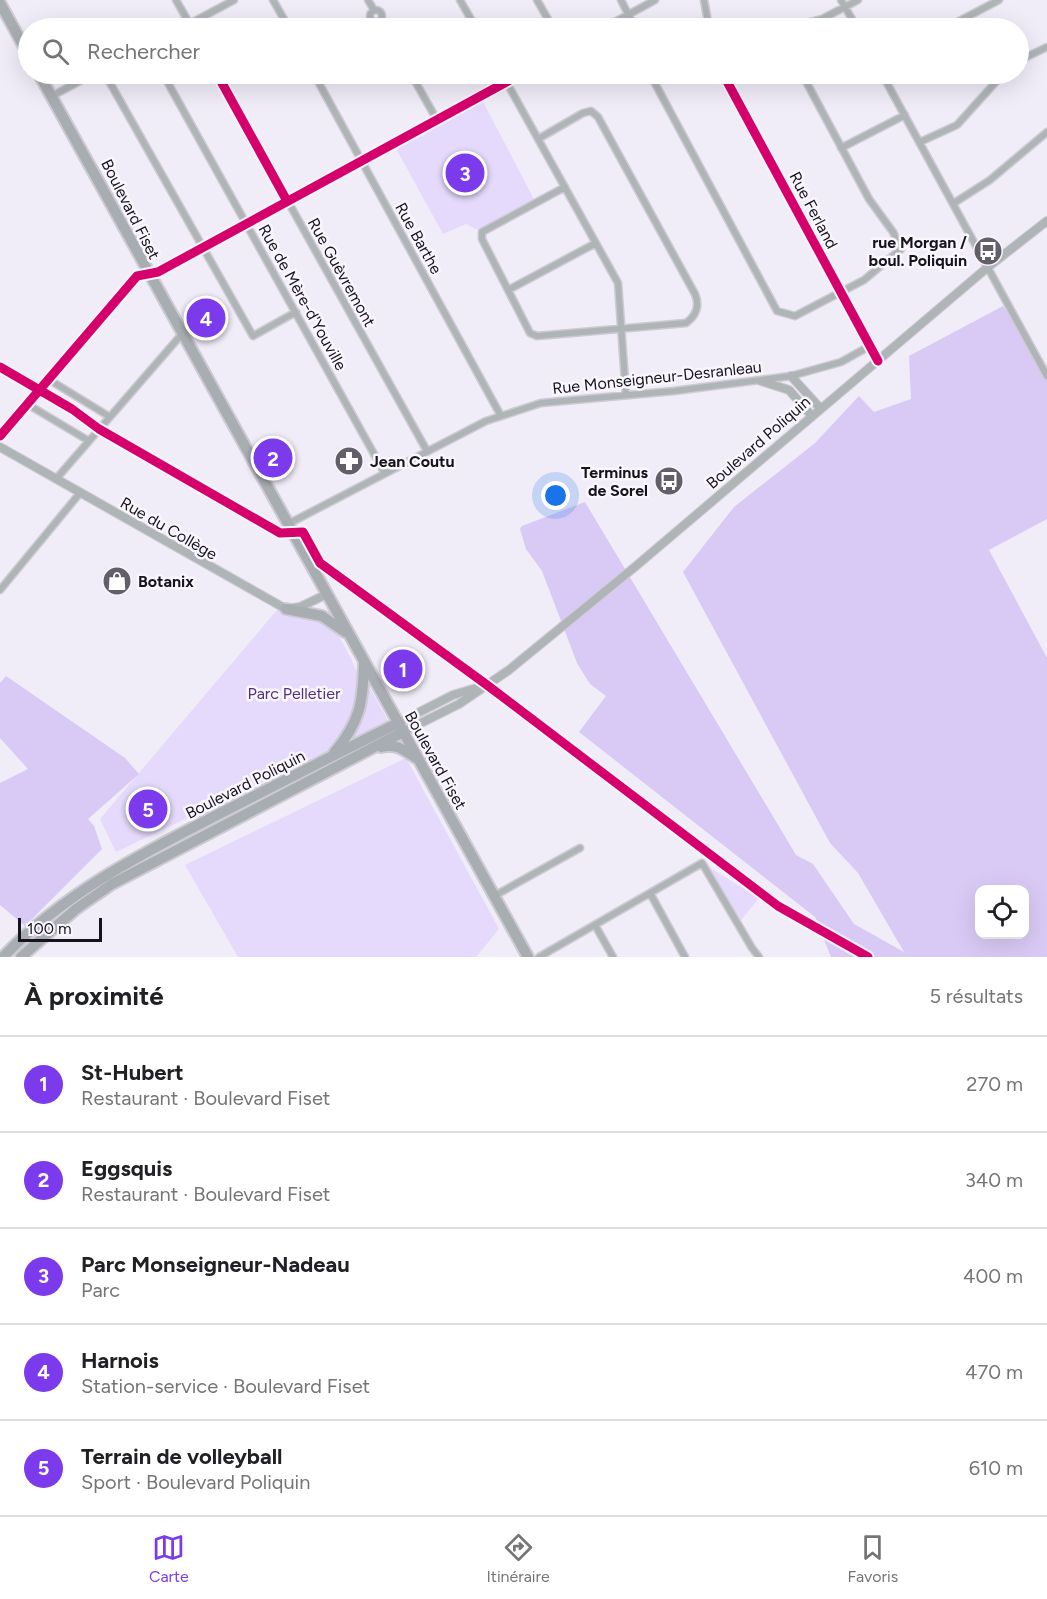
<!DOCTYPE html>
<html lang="fr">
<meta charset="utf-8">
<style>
:root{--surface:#fff;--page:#f2f2f2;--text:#202124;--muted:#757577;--line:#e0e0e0;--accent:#7c3aed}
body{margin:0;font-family:Figtree,sans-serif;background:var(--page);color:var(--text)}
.controls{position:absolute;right:18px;bottom:18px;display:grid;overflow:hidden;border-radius:12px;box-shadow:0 6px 24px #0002}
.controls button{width:54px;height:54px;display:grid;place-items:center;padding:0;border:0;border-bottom:2px solid var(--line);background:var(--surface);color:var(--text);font:30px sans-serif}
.scale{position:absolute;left:18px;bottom:15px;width:84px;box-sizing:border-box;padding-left:6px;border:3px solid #17131d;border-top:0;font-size:16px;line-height:21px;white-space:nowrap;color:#17131d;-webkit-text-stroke:4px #f9f7fd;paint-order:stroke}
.you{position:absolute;left:556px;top:496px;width:21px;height:21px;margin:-15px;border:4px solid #fff;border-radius:50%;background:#1a73e8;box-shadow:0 0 0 9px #1a73e833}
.badge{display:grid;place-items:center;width:39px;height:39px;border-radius:50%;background:var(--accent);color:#fff;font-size:20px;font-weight:700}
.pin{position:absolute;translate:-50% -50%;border:3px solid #fff;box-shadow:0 2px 6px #0006}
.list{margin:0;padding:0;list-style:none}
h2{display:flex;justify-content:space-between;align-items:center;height:78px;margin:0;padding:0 24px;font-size:26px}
h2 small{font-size:20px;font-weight:400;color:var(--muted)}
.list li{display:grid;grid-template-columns:39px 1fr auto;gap:18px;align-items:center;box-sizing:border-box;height:96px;padding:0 24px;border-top:2px solid var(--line)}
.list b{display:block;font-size:22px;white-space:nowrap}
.list p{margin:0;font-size:20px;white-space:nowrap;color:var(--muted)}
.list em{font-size:20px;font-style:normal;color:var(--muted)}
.icon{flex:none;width:33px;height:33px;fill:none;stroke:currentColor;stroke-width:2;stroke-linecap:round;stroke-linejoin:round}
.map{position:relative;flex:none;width:1047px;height:957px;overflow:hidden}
.search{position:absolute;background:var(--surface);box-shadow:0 6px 24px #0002;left:18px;right:18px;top:18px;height:66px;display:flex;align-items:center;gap:15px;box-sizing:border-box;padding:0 21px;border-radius:33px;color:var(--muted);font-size:22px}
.sheet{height:558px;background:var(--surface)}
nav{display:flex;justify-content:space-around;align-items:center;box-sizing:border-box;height:84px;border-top:2px solid var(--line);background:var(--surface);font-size:16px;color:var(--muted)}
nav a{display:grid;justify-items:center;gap:3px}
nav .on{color:var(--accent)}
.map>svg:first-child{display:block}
.green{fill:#e5dafb}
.forest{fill:#d9caf5;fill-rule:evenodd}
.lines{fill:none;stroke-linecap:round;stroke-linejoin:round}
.minor-casing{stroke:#cecad4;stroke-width:9}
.tertiary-casing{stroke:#cecad4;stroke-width:10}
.primary-casing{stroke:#cecad4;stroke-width:14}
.minor{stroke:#afb5b7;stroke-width:6}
.tertiary{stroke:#afb5b7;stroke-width:8}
.primary{stroke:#a7adb1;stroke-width:10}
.cycleway-casing{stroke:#f9f7fd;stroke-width:13}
.cycleway{stroke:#d6006c;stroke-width:9}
.labels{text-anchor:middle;stroke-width:5;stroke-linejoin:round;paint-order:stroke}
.street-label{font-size:16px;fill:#17131d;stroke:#f9f7fd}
.poi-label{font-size:16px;font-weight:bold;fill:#17131d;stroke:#f9f7fd;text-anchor:end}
.park-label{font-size:16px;fill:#52307f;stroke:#f9f7fd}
</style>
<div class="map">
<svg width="1047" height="957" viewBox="0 0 1047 957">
<rect width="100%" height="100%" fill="#f0ecf8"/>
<path class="green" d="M 480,96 L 536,203 L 482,232 L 466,224 L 443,234 L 393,143 Z
M 277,610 L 331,623 C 360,672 383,708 327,751 L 116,852 L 100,819 Z
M 365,679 L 388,721 L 346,742 Z
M 406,758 L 499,929 L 476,957 L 238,957 L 185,865 Z
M 702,863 L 759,898 L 738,924 Z"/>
<path class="forest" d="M 1003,306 L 1047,373 L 1047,519 L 989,550 L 1047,658 L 1047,957 L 831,957 L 815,917 L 579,732 L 606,696 L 590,684 L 577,663 L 542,571 L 526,549 L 520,529 L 522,526 L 585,502 L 796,855 L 813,864 L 854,924 L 904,952 L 858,873 L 830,843 L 683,572 L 734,507 L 815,443 L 859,396 L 874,412 L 911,399 L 909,356 ZM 980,890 L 1024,890 L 1024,934 L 980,934 Z
M 6,676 L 125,758 L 139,774 L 88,819 L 94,826 L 102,849 L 25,926 L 0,905 L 0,783 L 28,769 L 0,738 L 0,683 Z"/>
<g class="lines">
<g class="minor-casing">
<path id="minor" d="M 176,0 L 192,28
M 273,0 L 289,28
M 368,0 L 374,10
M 460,0 L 476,28
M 537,0 L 553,28
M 621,0 L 635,28
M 704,0 L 709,28
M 841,0 L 857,28
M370 16a6 6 0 1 1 12 0a6 6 0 1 1-12 0Z
M 182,28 L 234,0
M 604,28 L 655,0
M 786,28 L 822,19 L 858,0
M 946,28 L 999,0
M 1018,61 L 1047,47
M 105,74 L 253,336 L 296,312
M 163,74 L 384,472
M 217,74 L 427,451
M 314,74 L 501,416
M 411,74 L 437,120
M 502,74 L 618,283 L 626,395
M 650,74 L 777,311 L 795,316 L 864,280 L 901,249 L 893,232 L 869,199 L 802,74
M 723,74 L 878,361
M 882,74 L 1047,376
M 52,96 L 93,74
M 538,139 L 583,113 L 591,111 L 598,117 L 695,294 C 700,306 696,316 686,323 L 537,336 L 530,333 L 482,239 L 482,232 L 565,187
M 920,142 L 957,125 L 1003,74
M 841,148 L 905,115
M 954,203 L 990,180 L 1047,132
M 508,290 L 596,243
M 48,379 L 110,417
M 27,404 L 89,441
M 0,436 L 137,276 L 158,272 L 521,74
M 56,479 L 182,334
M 288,524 L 486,421 L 541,403 L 674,391 L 791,376 L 841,362 L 870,346
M 0,590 L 80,493
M 650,893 L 685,957
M 494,896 L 580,848
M 595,925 L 613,957
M 539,957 L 702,863 L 752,948 L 759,957"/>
</g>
<g class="tertiary-casing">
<path id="tertiary" d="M 791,376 L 820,408
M 761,381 L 789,390 L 811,415
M 0,447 L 286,609 L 300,607 L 327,594
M 398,723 L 453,695 L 483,686
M 403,732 L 459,704 L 509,670 L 636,566 L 988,267 L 1047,221"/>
</g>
<g class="primary-casing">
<path id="primary" d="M 0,3 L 28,54
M 39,74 L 528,957
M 286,609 L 322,616 L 345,632
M 381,747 C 396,743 404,750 416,758
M 334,753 C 360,722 363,703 364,663
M 3,957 C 64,893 141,854 219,814 C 279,783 338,753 398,723
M 21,957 L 76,909 L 112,884 L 403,732"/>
</g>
<use href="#minor" class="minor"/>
<use href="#tertiary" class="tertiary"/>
<use href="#primary" class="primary"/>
<g class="cycleway-casing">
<path id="cycleway" d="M 217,74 L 287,201
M 723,74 L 878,361
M 0,367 L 72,409 L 99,429 L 280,533 L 303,532 L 320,563 L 487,685 L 778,906 L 868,957
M 0,436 L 137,276 L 158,272 L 521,74"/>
</g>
<use href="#cycleway" class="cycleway"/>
</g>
<defs>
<g id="bus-disc" transform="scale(1.5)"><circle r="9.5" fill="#635f6a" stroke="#f9f7fd"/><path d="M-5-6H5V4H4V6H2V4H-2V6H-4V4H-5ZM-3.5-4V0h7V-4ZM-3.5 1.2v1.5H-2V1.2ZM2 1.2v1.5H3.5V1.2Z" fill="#fff"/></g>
<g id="pharmacy-disc" transform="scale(1.5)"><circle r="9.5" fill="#635f6a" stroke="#f9f7fd"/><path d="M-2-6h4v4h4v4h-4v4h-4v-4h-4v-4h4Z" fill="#fff"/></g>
<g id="shop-disc" transform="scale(1.5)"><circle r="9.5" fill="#635f6a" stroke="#f9f7fd"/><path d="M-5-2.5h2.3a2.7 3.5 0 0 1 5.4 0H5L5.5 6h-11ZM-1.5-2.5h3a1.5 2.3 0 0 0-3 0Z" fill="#fff"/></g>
</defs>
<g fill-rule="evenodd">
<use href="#bus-disc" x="988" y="251"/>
<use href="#pharmacy-disc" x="349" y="461"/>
<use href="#bus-disc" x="669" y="481"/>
<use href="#shop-disc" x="117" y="581"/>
</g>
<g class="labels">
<g class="street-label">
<text transform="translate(131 209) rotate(63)" y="6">Boulevard Fiset</text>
<text transform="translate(814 210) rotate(62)" y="6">Rue Ferland</text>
<text transform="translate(419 238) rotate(61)" y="6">Rue Barthe</text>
<text transform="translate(342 272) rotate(61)" y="6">Rue Guèvremont</text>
<text transform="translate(303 297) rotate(61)" y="6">Rue de Mère-d'Youville</text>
<text transform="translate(657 377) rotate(-6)" y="6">Rue Monseigneur-Desranleau</text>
<text transform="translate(758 442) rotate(-41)" y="6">Boulevard Poliquin</text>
<text transform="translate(169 528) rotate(30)" y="6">Rue du Collège</text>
<text transform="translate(436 760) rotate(61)" y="6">Boulevard Fiset</text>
<text transform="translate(245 784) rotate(-27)" y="6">Boulevard Poliquin</text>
</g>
<g class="poi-label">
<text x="967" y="248">rue Morgan /<tspan x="967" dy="18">boul. Poliquin</tspan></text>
<text x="370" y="467" text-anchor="start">Jean Coutu</text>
<text x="648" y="478">Terminus<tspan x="648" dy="18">de Sorel</tspan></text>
<text x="138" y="587" text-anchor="start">Botanix</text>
</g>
<g class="park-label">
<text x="294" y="699">Parc Pelletier</text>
</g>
</g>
</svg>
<div class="controls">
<button><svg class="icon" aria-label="locate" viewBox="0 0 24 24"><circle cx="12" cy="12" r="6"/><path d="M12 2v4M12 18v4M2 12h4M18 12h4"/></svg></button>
</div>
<div class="scale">100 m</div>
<div class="you"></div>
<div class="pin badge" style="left:403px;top:669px">1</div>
<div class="pin badge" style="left:273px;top:458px">2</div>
<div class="pin badge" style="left:465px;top:173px">3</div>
<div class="pin badge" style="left:206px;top:318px">4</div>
<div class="pin badge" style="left:148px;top:809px">5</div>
<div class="search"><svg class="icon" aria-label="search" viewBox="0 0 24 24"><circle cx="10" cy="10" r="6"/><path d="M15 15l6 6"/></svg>Rechercher</div>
</div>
<section class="sheet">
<h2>À proximité<small>5 résultats</small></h2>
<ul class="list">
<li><span class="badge">1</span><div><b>St-Hubert</b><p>Restaurant · Boulevard Fiset</p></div><em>270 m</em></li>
<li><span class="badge">2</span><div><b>Eggsquis</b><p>Restaurant · Boulevard Fiset</p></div><em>340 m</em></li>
<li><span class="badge">3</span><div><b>Parc Monseigneur-Nadeau</b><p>Parc</p></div><em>400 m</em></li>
<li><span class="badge">4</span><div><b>Harnois</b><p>Station-service · Boulevard Fiset</p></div><em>470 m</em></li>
<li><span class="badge">5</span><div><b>Terrain de volleyball</b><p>Sport · Boulevard Poliquin</p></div><em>610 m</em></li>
</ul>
</section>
<nav>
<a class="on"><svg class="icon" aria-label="map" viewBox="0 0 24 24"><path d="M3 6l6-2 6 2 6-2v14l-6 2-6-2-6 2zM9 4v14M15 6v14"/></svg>Carte</a>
<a><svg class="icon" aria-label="directions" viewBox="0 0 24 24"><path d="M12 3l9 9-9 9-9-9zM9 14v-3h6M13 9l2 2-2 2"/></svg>Itinéraire</a>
<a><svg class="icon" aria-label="saved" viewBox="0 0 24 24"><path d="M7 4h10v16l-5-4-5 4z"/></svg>Favoris</a>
</nav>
